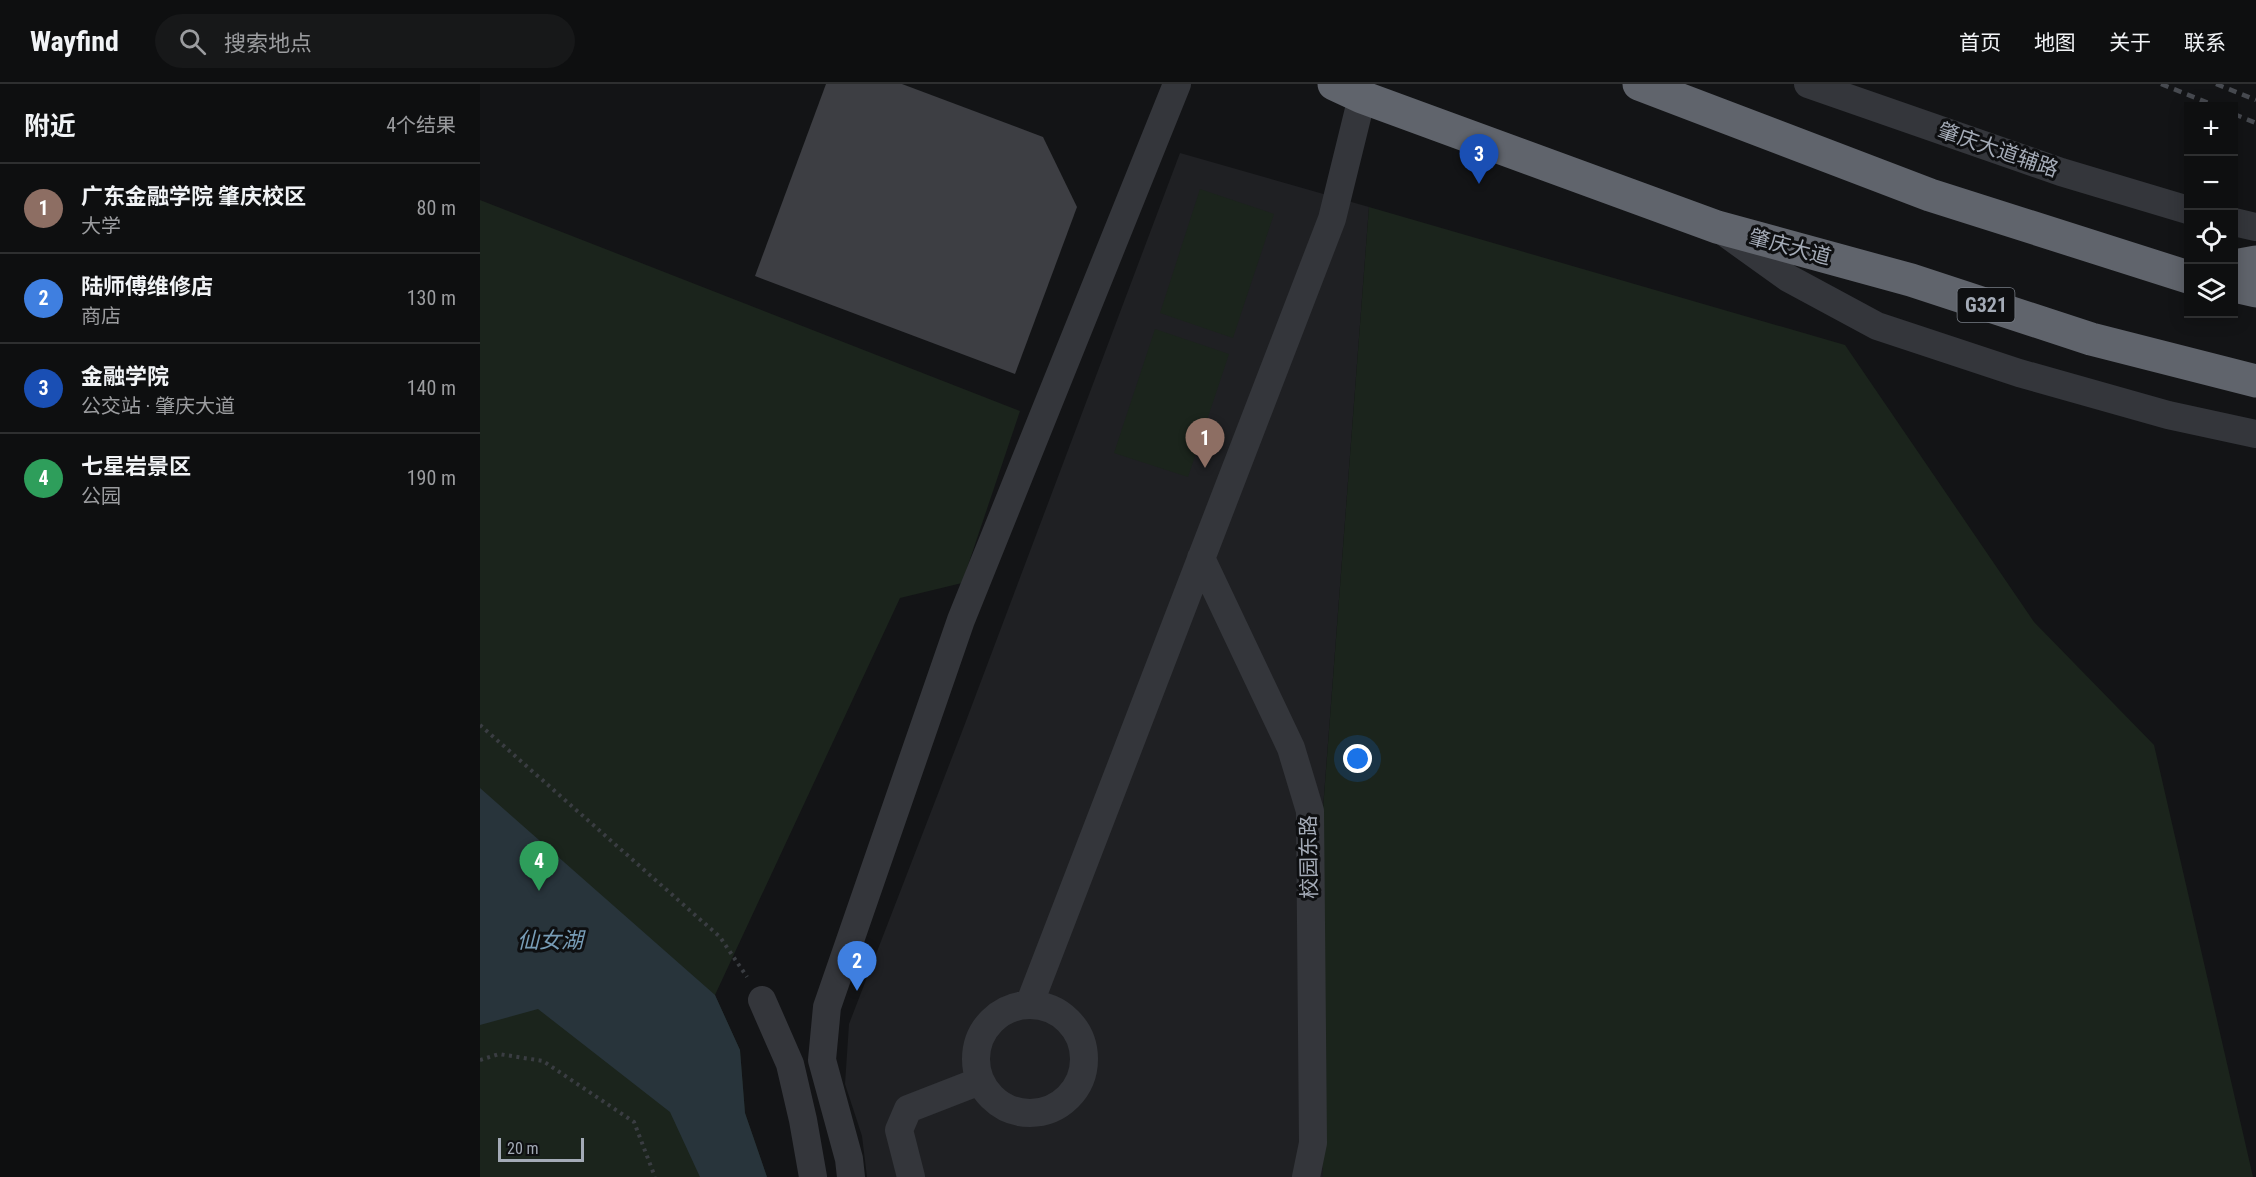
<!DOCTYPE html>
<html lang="zh">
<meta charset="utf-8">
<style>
:root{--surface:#0e0f10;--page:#171819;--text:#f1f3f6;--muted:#9b9c9f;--line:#2e2f30;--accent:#ffa822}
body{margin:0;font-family:"Roboto Condensed","Noto Sans SC",sans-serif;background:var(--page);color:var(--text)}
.controls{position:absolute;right:18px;top:18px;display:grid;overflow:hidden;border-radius:0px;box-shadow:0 3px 15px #0003}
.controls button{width:54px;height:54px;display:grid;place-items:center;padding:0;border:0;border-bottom:2px solid var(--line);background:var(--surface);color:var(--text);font:30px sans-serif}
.scale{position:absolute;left:18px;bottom:15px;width:86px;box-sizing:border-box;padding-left:6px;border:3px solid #a4abb7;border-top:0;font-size:16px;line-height:21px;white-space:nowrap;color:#a4abb7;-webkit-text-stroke:4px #0e0f11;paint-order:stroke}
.you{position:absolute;left:878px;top:675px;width:21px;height:21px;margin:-15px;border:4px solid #fff;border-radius:50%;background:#1a73e8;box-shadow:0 0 0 9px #1a73e833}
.badge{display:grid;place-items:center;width:39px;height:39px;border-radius:50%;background:var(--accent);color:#fff;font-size:20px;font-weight:700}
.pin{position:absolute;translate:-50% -50px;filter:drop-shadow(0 2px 3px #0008)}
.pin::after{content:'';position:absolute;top:32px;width:21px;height:18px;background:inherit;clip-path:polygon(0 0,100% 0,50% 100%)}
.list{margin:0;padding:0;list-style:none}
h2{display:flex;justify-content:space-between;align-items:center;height:78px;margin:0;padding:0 24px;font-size:26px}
h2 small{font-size:20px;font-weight:400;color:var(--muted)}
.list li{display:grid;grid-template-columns:39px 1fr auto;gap:18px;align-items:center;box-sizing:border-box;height:90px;padding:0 24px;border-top:2px solid var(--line)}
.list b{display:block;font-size:22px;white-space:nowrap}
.list p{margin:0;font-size:20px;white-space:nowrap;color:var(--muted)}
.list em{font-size:20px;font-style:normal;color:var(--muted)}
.icon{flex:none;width:33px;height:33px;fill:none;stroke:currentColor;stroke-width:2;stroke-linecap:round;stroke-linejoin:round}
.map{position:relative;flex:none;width:1776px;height:1093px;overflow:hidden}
header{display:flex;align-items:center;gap:36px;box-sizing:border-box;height:84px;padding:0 30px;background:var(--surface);border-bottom:2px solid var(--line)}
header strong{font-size:28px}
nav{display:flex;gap:33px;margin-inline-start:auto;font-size:21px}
.search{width:420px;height:54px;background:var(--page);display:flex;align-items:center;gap:15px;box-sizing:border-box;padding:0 21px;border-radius:33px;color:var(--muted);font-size:22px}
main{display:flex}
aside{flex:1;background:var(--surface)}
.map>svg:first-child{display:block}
.built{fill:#1f2023}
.green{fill:#1b241c}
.water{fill:#28343b}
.building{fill:#3d3e43}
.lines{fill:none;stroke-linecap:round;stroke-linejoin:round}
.path{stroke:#3a3d42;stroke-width:4;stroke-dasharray:3 4.5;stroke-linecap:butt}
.minor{stroke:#34363b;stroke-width:28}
.highway{stroke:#60646c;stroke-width:33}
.rail{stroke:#474a50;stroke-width:4.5;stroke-dasharray:8 6;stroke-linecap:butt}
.labels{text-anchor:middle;stroke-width:6;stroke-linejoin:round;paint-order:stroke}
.shield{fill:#0e0f11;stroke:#777c85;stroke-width:1.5}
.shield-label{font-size:20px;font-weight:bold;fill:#a4abb7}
.street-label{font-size:21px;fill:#a4abb7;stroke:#0e0f11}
.water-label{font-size:22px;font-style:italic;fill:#779cb6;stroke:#0e0f11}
</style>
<header>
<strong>Wayfind</strong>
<div class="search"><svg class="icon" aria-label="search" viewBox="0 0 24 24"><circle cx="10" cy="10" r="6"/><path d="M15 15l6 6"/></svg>搜索地点</div>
<nav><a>首页</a><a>地图</a><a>关于</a><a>联系</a></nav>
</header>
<main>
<aside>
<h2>附近<small>4个结果</small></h2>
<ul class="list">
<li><span class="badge" style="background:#8d6e63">1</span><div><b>广东金融学院 肇庆校区</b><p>大学</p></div><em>80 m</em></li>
<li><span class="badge" style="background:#3f7fe0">2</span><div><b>陆师傅维修店</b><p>商店</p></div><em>130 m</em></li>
<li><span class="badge" style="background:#1a4fb4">3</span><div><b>金融学院</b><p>公交站 · 肇庆大道</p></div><em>140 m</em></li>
<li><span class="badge" style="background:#2e9e5b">4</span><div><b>七星岩景区</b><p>公园</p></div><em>190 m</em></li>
</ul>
</aside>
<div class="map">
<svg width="1776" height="1093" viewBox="0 0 1776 1093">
<rect width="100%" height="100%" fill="#131416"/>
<path class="built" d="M 700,69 L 889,123 L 838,790 L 843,1093 L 387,1093 L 382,1052 L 365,1000 L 369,940 L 483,645 Z"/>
<path class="green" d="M 720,105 L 794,130 L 753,254 L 680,229 Z
M 0,116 L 540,327 L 482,499 L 420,514 L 235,911 L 260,966 L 265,1029 L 287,1093 L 0,1093 Z
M 889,123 L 1365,261 L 1554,538 L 1674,661 L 1773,1093 L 843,1093 L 838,791 Z
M 675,245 L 749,270 L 708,393 L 634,369 Z"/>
<path class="water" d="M 0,704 L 235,911 L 260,966 L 265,1029 L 287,1093 L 220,1093 L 190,1028 L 58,925 L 0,941 Z"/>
<path class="building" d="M 346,0 L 422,0 L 563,53 L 597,123 L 535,290 L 275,192 Z"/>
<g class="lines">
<path class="path" d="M 0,641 L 240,853 L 267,893
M 0,976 L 19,970 L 63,977 L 154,1038 L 175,1093"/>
<path class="minor" d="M 1328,0 L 1581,88 L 1708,126
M 1754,138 L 1776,143
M 1244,148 L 1308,194 L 1397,242 L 1539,289 L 1688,331 L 1776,350
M 721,474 L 811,664 L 830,727 L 833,1059 L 826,1093
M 282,916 L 310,980 L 323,1036 L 333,1093
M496 975a54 54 0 1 1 108 0a54 54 0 1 1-108 0Z
M 549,921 L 852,135 L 882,13
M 371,1093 L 369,1075 L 342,976 L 347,923 L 481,536 L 697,0
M 431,1093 L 419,1046 L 428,1025 L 500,997"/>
<path class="highway" d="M 854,0 L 882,13 L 1237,143 L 1431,196 L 1611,255 L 1776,297
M 1159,0 L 1450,111 L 1708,193
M 1754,182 L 1776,178
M 1754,202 L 1776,207"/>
<path class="rail" d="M 1681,0 L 1736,22
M 1736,0 L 1776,16
M 1754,30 L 1776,39"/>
</g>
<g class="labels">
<rect class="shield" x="1477.5" y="204" width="57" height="34" rx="4.5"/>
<g class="shield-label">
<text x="1506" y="228">G321</text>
</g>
<g class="street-label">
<text transform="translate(1518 66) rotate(19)" y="7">肇庆大道辅路</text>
<text transform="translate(1310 163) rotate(15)" y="7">肇庆大道</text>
<text transform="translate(829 773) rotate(-91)" y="7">校园东路</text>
</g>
<g class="water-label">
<text x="70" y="864">仙女湖</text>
</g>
</g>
</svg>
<div class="controls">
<button>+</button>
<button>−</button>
<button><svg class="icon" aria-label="locate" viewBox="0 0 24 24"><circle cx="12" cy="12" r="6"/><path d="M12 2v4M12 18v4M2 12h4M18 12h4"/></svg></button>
<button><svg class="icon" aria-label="layers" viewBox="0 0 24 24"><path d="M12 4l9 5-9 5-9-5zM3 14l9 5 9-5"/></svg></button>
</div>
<div class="scale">20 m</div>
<div class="you"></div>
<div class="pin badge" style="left:725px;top:384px;background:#8d6e63">1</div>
<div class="pin badge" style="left:377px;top:907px;background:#3f7fe0">2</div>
<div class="pin badge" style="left:999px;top:100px;background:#1a4fb4">3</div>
<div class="pin badge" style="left:59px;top:807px;background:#2e9e5b">4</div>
</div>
</main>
